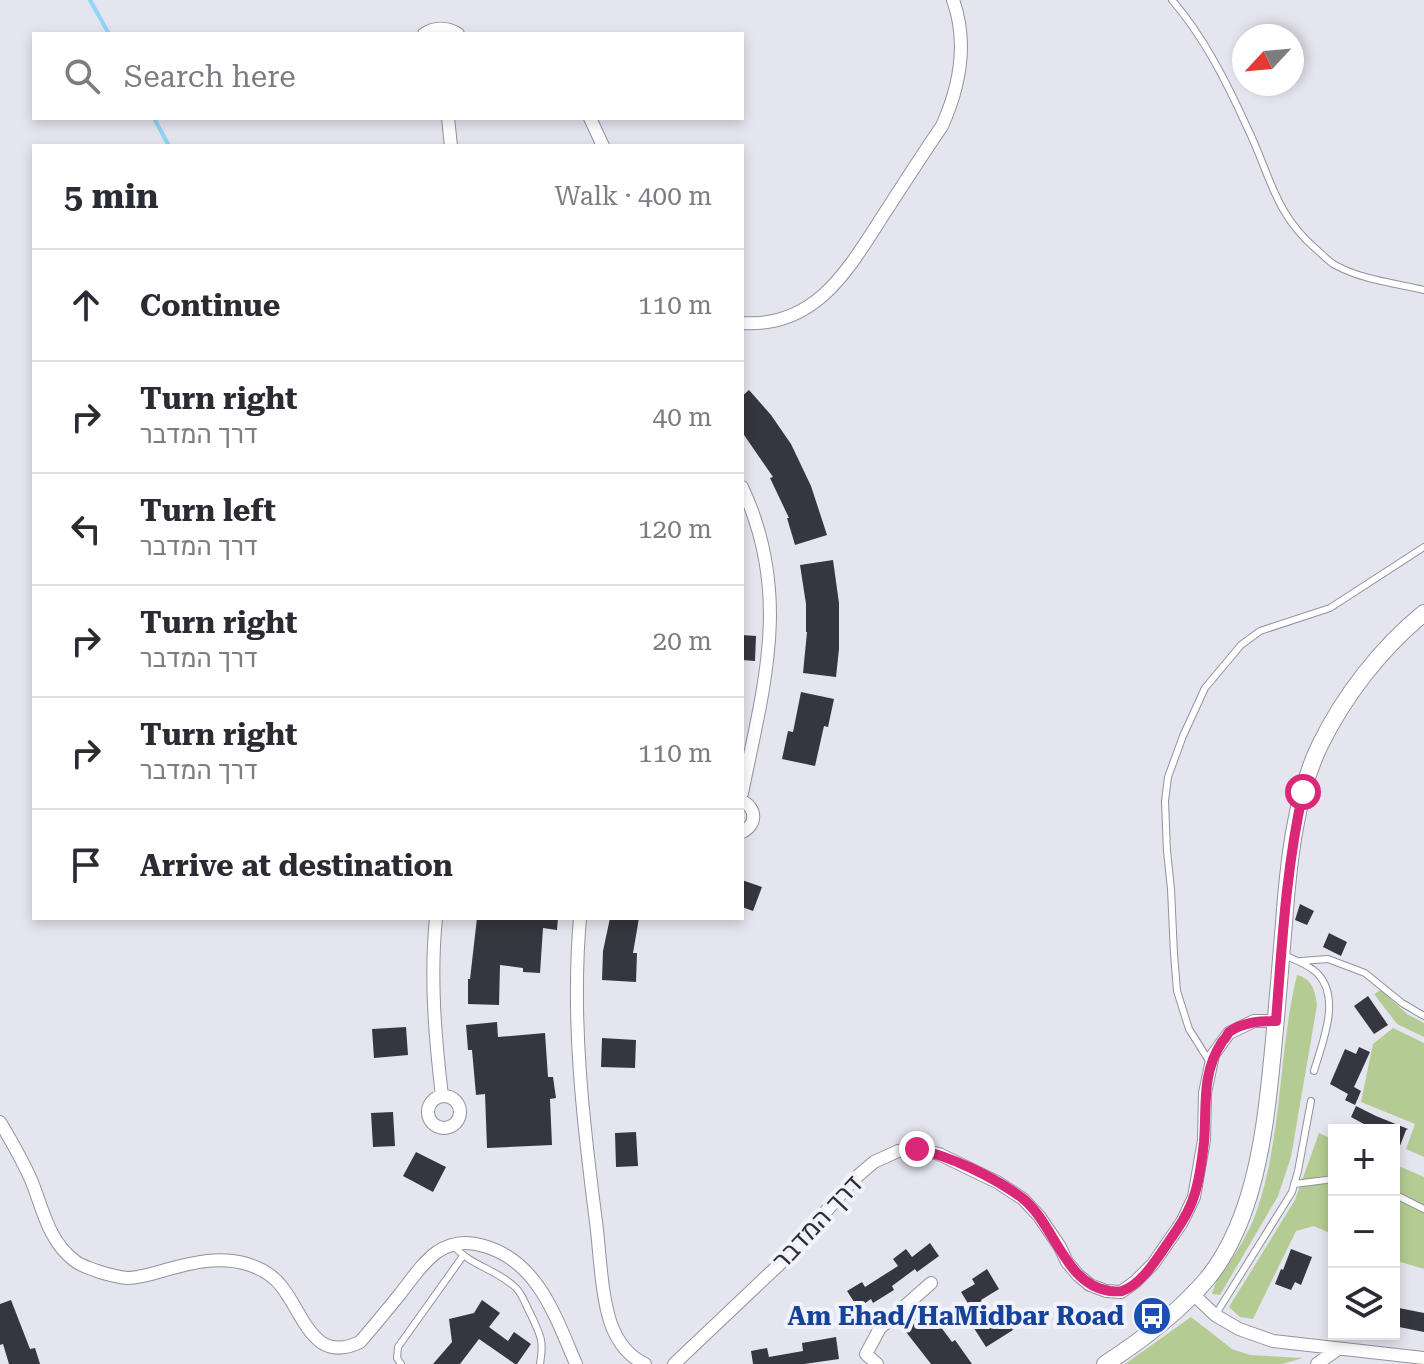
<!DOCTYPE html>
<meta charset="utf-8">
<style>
:root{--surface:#fff;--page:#f7f7f7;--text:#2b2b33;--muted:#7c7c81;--line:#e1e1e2}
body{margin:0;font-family:"Roboto Serif",Heebo,serif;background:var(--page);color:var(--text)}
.controls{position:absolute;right:24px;bottom:24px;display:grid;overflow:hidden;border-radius:0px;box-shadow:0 4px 12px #0003}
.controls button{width:72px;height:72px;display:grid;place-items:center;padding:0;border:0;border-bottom:2px solid var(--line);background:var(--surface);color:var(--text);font:40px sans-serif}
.compass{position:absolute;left:1232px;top:24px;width:72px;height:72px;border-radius:50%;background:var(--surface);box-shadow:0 4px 12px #0003;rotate:244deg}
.stop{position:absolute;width:24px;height:24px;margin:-18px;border:6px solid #db2777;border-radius:50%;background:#fff}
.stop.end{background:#db2777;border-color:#fff;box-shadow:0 2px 8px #0008}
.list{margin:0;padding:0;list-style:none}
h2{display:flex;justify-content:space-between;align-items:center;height:104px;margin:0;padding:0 32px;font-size:34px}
h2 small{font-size:26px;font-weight:400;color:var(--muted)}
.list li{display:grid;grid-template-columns:52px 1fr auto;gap:24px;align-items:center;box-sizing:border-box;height:112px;padding:0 32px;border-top:2px solid var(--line)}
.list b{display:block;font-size:30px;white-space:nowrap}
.list p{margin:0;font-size:26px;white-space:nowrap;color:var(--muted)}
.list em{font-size:26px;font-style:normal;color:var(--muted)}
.icon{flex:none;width:44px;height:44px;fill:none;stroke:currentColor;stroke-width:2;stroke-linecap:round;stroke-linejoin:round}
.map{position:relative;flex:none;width:1424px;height:1364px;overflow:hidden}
.search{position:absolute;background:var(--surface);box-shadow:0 4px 12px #0003;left:32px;top:32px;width:712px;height:88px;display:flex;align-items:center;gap:20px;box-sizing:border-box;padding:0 28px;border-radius:0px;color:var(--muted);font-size:30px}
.panel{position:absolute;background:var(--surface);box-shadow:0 4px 12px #0003;left:32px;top:144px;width:712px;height:776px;border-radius:0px}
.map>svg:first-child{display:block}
.green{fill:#b4cc93}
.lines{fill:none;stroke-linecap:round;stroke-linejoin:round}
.stream{stroke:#91d5f9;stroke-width:4}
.building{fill:#36373e}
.service-casing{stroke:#92939d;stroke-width:8}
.minor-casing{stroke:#92939d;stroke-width:14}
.tertiary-casing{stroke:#92939d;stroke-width:18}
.service{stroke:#fff;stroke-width:6}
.minor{stroke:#fff;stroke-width:12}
.tertiary{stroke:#fff;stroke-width:16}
.route{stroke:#db2777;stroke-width:10}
.labels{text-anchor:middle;stroke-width:8;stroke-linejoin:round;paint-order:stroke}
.street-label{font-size:26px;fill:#2e2f32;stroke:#f1f2fc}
.transit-label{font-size:26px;font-weight:bold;fill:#164399;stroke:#f1f2fc;text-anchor:end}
</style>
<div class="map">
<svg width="1424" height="1364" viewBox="0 0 1424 1364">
<rect width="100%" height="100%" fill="#e4e5ef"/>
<path class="green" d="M 1297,975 C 1312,979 1315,990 1317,1005 L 1291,1157 L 1278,1196 L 1220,1295 L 1212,1294 C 1216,1276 1231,1262 1240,1246 C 1246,1236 1252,1224 1256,1213 C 1283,1136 1278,1053 1297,975 Z
M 1381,990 L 1407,1014 L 1424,1023 L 1424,1037 L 1397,1024 L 1374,994 Z
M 1393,1028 L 1424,1043 L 1424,1157 L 1406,1149 L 1415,1124 L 1361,1102 L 1373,1044 Z
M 1319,1133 L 1334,1140 L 1334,1235 L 1314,1226 L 1296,1231 L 1253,1319 L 1240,1317 L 1229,1307 L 1295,1200 Z
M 1394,1164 L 1424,1177 L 1424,1269 L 1394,1260 Z
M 1191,1317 L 1232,1349 L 1250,1355 L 1303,1358 L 1282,1364 L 1125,1364 Z"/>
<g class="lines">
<path class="stream" d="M 90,0 L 109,34
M 154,118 L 169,146"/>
</g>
<path class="building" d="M 749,390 L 771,415 L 791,444 L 811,486 L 827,535 L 795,545 L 787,518 L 789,518 L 770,478 L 773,477 L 742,432 L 742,396 Z
M 833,560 L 839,603 L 839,649 L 836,677 L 803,673 L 807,632 L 806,632 L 806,604 L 800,565 Z
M 742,635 L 756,636 L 755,661 L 742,660 Z
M 801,692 L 834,699 L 828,727 L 824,726 L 815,766 L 782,759 L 788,731 L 793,732 Z
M 742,880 L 762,887 L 753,911 L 742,907 Z
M 1300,904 L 1314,911 L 1307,925 L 1295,920 Z
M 477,918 L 558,918 L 557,930 L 543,928 L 540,973 L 523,972 L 523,968 L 500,965 L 499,1005 L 468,1004 L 468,979 L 470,979 Z
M 610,918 L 639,918 L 633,953 L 637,953 L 636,982 L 602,980 L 603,951 Z
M 1329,933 L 1347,942 L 1341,956 L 1323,947 Z
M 1368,996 L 1388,1025 L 1374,1034 L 1354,1006 Z
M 497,1022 L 498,1037 L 545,1033 L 548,1077 L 553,1077 L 556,1098 L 550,1099 L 552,1145 L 487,1148 L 485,1094 L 476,1095 L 472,1050 L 468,1050 L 466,1025 Z
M 406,1027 L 408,1055 L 374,1058 L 372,1029 Z
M 602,1038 L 636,1040 L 635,1068 L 601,1067 Z
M 1359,1047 L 1370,1052 L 1354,1087 L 1361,1091 L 1355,1105 L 1345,1100 L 1348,1094 L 1330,1084 L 1345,1049 L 1356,1054 Z
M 1356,1106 L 1376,1116 L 1408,1129 L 1406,1130 L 1395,1159 L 1394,1130 L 1375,1130 L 1351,1117 Z
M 393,1112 L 395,1146 L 373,1147 L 371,1113 Z
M 636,1132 L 638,1166 L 616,1167 L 615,1133 Z
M 416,1152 L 446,1167 L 433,1192 L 403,1176 Z
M 930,1243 L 939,1256 L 917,1272 L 915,1269 L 892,1286 L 894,1290 L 873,1303 L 871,1299 L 858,1308 L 847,1291 L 862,1282 L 865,1287 L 898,1266 L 893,1259 L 906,1249 L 912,1257 Z
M 1291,1249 L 1312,1257 L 1301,1285 L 1295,1282 L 1291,1290 L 1275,1284 L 1281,1269 L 1283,1270 Z
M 987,1269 L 999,1289 L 981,1300 L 992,1318 L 1002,1312 L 1013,1330 L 986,1347 L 970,1322 L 977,1318 L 961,1292 L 975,1284 L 972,1279 Z
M 11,1300 L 30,1349 L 35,1348 L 40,1364 L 9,1364 L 3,1344 L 0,1345 L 0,1304 Z
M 482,1300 L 500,1313 L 489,1327 L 508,1341 L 514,1332 L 531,1344 L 517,1364 L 515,1364 L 479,1339 L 460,1364 L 433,1364 L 452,1342 L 449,1319 L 474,1313 Z
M 923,1303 L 952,1342 L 955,1340 L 972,1364 L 931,1364 L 899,1323 Z
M 1394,1307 L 1424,1313 L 1424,1332 L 1394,1326 Z
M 836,1337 L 839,1359 L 804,1364 L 753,1364 L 751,1351 L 767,1348 L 769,1357 L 803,1351 L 802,1343 Z"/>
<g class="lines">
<g class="service-casing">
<path id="service" d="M 1172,0 C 1204,37 1227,83 1247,127 C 1270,174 1274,213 1316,249 C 1322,254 1328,261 1335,265 C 1362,280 1395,283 1424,290
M 1284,955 C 1295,960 1308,964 1317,973 C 1342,998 1322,1043 1314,1071
M 1301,961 L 1328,959 L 1365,973 L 1402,1003 L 1424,1016
M 1211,1064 L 1189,1029 L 1177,991 L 1174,954 L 1171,889 L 1167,851 L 1165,801 L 1168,777 L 1183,736 L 1205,688 L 1241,645 L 1260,631 L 1330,608 L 1424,547
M 1294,1184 L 1334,1179
M 1394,1194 L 1424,1209
M 453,1245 C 470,1266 497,1269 516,1288 C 523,1295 526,1306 531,1315 C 541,1336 544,1341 540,1364
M 1216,1314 L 1292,1192 L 1298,1171 L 1311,1101
M 401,1364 L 397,1358 L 398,1347 L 463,1256"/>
</g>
<g class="minor-casing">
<path id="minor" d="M 424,34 C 435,27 447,27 458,34
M 448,118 L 451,146
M 590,118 L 603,146
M 742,323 C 817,328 849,268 884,214 C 903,185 922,155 942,126 C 960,86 968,42 953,0
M 742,487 C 792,594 764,685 742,793
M 742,801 C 757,808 757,825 742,832
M 436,918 C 430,978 435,1037 442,1096
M 580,918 C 571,1020 583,1121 596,1222 C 600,1253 601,1295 611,1324 C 618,1343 628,1356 645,1364
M428 1112a16 16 0 1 1 32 0a16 16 0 1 1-32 0Z
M 0,1122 C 12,1142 23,1161 32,1182 C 43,1210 49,1242 75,1261 C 81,1266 90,1268 97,1271 C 106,1274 118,1277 127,1278 C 141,1278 155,1273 169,1269 C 194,1262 221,1256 247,1264 C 260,1268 274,1276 282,1287 C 305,1317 314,1364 360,1342 C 374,1326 387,1310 400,1294 C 411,1280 422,1263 437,1252 C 452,1242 468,1241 484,1246 C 538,1261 556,1318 576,1364
M 1193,1294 L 1215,1315 L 1239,1329 L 1273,1341 L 1424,1358
M 674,1364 L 786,1258 L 853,1180 L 874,1162 L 898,1151 L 917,1149 L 939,1154 L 997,1182 L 1023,1199 L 1039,1216 L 1060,1247 L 1067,1262 L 1078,1275 L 1090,1285 L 1106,1291 L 1121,1292 L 1135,1282 L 1153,1264 L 1182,1222 L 1194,1197 L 1204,1140 L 1205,1093 L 1213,1055 L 1229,1033 L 1254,1021 L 1276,1021
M 877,1364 L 866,1354 L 880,1328 L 931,1283
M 1317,1364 L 1338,1349"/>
</g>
<g class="tertiary-casing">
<path id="tertiary" d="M 1105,1364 C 1142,1340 1179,1312 1207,1279 C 1247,1230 1261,1158 1268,1097 C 1275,1039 1279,981 1284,923 C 1288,867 1295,796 1320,745 C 1344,696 1381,648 1424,613"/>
</g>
<use href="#service" class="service"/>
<use href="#minor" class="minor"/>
<use href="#tertiary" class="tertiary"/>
</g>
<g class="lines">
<path class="route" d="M 917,1149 C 952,1157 992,1176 1021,1197 C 1055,1223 1064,1285 1110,1291 C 1112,1291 1120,1292 1122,1291 C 1138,1286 1152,1266 1161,1253 C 1173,1235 1188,1216 1194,1196 C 1200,1179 1202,1159 1204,1142 C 1207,1106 1201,1074 1222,1042 C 1224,1040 1228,1034 1229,1032 C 1243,1022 1260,1021 1276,1021 C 1282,944 1286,868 1303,792"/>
</g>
<defs>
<g id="bus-disc" transform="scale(2)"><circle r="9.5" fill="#1a4fb4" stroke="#f1f2fc"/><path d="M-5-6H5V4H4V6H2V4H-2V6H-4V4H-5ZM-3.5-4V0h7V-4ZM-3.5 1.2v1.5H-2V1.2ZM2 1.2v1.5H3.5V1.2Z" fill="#fff"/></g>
</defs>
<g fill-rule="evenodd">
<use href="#bus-disc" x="1152" y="1316"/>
</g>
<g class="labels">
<g class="street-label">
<text transform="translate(817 1222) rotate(-47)" y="9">דרך המדבר</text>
</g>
<g class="transit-label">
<text x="1124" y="1325">Am Ehad/HaMidbar Road</text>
</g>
</g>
</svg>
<div class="controls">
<button>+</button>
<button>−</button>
<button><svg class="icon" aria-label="layers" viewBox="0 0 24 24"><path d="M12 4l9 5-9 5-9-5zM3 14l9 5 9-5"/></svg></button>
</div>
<svg class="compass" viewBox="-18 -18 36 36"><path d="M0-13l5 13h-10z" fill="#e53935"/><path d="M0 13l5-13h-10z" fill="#7c7c81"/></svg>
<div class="stop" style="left:1303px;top:792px"></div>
<div class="stop end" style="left:917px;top:1149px"></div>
<div class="search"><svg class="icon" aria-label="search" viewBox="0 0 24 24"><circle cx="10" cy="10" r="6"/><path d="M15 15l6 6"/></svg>Search here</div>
<section class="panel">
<h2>5 min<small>Walk · 400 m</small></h2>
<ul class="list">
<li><svg class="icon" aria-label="ahead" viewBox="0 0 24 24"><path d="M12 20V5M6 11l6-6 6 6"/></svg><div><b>Continue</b></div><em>110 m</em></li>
<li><svg class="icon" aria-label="right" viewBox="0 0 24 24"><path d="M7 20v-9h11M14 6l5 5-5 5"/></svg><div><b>Turn right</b><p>דרך המדבר</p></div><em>40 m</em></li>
<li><svg class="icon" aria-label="left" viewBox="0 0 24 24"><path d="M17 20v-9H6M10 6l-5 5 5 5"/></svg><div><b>Turn left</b><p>דרך המדבר</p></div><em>120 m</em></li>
<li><svg class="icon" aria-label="right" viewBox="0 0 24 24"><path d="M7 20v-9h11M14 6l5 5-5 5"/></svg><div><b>Turn right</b><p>דרך המדבר</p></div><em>20 m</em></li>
<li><svg class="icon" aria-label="right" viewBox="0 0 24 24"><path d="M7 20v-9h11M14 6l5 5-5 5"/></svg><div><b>Turn right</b><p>דרך המדבר</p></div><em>110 m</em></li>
<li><svg class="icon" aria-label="arrive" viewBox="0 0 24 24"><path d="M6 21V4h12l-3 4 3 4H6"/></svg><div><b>Arrive at destination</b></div></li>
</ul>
</section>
</div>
